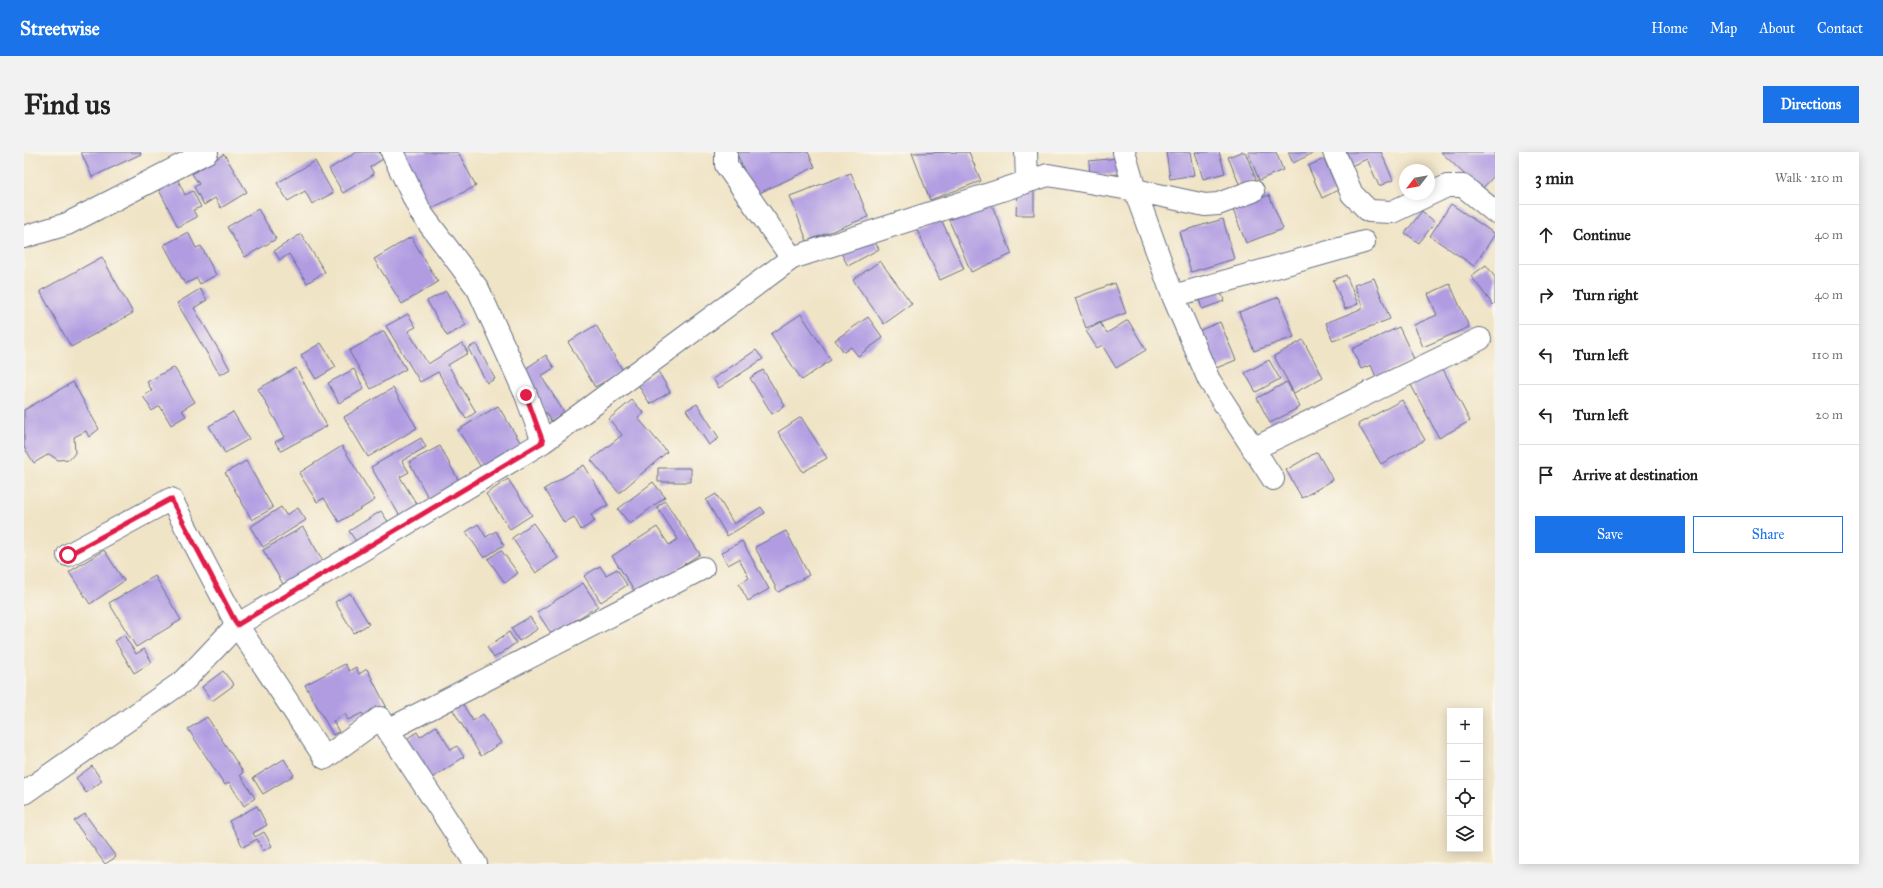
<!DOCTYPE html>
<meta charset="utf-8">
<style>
:root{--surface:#fff;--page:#f2f2f2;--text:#222;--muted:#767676;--line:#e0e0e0;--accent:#1a73e8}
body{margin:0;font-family:"IM FELL Great Primer",serif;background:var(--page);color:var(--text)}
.controls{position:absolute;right:12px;bottom:12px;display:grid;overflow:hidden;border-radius:0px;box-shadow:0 2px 10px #0003}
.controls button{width:36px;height:36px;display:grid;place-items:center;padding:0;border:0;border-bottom:1px solid var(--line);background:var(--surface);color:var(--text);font:20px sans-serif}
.compass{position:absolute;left:1375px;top:12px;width:36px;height:36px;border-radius:50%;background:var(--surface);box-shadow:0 2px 10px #0003;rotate:239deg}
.stop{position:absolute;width:12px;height:12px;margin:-9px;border:3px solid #e11d48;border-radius:50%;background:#fff}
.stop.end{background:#e11d48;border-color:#fff;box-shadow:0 1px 4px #0008}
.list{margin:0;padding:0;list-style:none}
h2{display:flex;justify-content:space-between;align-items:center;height:52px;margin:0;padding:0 16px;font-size:17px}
h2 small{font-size:13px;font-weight:400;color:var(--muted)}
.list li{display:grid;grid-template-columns:26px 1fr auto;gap:12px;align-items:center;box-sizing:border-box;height:60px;padding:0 16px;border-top:1px solid var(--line)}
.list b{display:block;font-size:15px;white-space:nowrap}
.list em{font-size:13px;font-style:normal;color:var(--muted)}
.actions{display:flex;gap:8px;padding:12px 16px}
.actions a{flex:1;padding:9px 0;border:1px solid var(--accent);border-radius:0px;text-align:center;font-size:14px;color:var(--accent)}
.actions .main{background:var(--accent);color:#fff}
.icon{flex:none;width:22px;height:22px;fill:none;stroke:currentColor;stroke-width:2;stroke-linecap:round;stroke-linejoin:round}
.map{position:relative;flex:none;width:1471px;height:712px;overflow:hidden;border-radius:0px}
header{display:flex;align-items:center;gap:24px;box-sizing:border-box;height:56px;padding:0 20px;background:var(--accent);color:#fff}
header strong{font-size:19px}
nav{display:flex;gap:22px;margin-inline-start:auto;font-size:14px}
.intro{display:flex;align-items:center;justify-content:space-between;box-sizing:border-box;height:96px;padding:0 24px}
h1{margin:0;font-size:28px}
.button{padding:10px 18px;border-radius:0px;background:var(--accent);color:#fff;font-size:14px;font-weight:700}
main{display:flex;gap:24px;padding:0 24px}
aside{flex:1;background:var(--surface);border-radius:0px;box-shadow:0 2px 10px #0003}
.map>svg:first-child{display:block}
.building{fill:#b19ce2}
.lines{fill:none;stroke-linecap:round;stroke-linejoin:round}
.street-casing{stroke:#666e82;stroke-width:24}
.street{stroke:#fff;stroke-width:22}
.route{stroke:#e11d48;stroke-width:5}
</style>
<header>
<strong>Streetwise</strong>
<nav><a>Home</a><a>Map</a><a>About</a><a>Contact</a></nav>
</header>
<div class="intro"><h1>Find us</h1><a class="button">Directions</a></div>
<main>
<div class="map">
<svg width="1471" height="712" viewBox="0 0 1471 712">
<rect width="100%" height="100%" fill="#fbf7ec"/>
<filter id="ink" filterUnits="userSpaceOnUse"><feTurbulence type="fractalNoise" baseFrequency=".025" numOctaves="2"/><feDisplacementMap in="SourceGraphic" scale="8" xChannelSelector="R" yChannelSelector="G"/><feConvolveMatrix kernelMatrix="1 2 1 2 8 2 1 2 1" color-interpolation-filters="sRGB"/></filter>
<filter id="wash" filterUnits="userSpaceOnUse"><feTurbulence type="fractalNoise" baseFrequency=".012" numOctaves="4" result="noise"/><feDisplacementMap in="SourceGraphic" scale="16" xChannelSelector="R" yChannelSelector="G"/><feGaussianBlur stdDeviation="0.9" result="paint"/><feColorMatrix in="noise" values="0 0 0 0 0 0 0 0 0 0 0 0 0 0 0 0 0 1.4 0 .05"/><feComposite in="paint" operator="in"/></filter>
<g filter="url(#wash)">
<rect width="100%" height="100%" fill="#f0e4c6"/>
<g id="blocks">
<path class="building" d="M 57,0 L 116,0 L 117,2 L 68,25 Z
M 333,0 L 355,0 L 359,7 L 346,15 L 350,22 L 319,41 L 305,17 Z
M 377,0 L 434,0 L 452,34 L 406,57 Z
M 712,0 L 784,0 L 791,15 L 731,43 Z
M 945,0 L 957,29 L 906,48 L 888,1 Z
M 1142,0 L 1166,0 L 1170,23 L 1146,27 Z
M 1171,0 L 1195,0 L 1201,21 L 1179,27 Z
M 1217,0 L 1221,0 L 1232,27 L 1216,34 L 1204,5 Z
M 1224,0 L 1252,0 L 1259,18 L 1235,28 Z
M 1264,0 L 1291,0 L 1269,11 Z
M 1315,0 L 1357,0 L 1369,28 L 1355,34 L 1343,7 L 1322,16 Z
M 1417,0 L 1471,0 L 1471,23 L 1457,38 Z
M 200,2 L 223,40 L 197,56 L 191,46 L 180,53 L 170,35 L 175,32 L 168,22 Z
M 1094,6 L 1095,22 L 1066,24 L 1065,9 Z
M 1300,7 L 1314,38 L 1298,46 L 1284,14 Z
M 291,9 L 309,41 L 288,52 L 281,39 L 264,49 L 253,31 Z
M 827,21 L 844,65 L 783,89 L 766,44 Z
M 153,26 L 161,43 L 169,39 L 177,55 L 169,58 L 173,65 L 154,75 L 134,36 Z
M 993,38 L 1010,38 L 1010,63 L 992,63 Z
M 1245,43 L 1259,77 L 1222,91 L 1209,58 Z
M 967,51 L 988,102 L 947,120 L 925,68 Z
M 1427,52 L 1471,82 L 1450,114 L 1406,84 Z
M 234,57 L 252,87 L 221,105 L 203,75 Z
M 1398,59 L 1411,70 L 1395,91 L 1381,81 Z
M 917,67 L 940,117 L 916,128 L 893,78 Z
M 1199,67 L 1210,107 L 1167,120 L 1155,80 Z
M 164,80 L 172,96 L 177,94 L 192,123 L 176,132 L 173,126 L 161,132 L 140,93 Z
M 277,82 L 301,120 L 283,131 L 265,102 L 256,108 L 250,99 Z
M 846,82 L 855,97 L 824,114 L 816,99 Z
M 387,85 L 414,130 L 378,152 L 350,107 Z
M 78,105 L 109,161 L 47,195 L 16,139 Z
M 856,109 L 888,152 L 860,172 L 829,128 Z
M 1462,113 L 1471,125 L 1471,151 L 1469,153 L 1447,124 Z
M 1322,123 L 1334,152 L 1321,157 L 1309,128 Z
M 1350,126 L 1366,167 L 1309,189 L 1302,171 L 1339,156 L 1330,133 Z
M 1091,131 L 1102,161 L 1062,176 L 1051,146 Z
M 1426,132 L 1445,175 L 1399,195 L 1390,173 L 1413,163 L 1404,142 Z
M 176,137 L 183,148 L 170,156 L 206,217 L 196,223 L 153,151 Z
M 1196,137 L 1200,149 L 1178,157 L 1174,144 Z
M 422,139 L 442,173 L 423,184 L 403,149 Z
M 1255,145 L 1270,185 L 1230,199 L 1215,160 Z
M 384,162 L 392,175 L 384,179 L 404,212 L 438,191 L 444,201 L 424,213 L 452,260 L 442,267 L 414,220 L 396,230 L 362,174 Z
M 777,162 L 807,208 L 778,228 L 747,182 Z
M 844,165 L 859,186 L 834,204 L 827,195 L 820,200 L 811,188 Z
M 1104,168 L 1122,198 L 1092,216 L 1078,193 L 1073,196 L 1062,179 L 1076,171 L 1083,181 Z
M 1196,170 L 1212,208 L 1190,217 L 1174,179 Z
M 572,173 L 599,219 L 571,235 L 544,190 Z
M 1375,175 L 1390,207 L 1352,225 L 1347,213 L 1337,217 L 1328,197 Z
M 360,179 L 382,217 L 347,237 L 325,199 Z
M 1279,188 L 1299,225 L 1270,241 L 1250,204 Z
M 297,191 L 312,215 L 292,227 L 277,203 Z
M 452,192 L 471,227 L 463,231 L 444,196 Z
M 732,198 L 739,207 L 695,236 L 689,227 Z
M 522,203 L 530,216 L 517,224 L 540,260 L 527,269 L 495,221 Z
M 1245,208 L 1256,227 L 1232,240 L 1221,221 Z
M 150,215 L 171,250 L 158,258 L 162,264 L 147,273 L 136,254 L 128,259 L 119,244 L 128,239 L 123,230 Z
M 1418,215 L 1446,269 L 1415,286 L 1386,231 Z
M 272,216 L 303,274 L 257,299 L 251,290 L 261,285 L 234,237 Z
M 330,217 L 340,237 L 315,251 L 304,231 Z
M 739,218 L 761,254 L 748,262 L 726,226 Z
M 634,219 L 646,240 L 626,252 L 613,231 Z
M 49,230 L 75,277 L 65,285 L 62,279 L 50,285 L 51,301 L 46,307 L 34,308 L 25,302 L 10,311 L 0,295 L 0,258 Z
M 1263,230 L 1276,255 L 1246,271 L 1233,246 Z
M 369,236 L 393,276 L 344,305 L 320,265 Z
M 608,248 L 620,261 L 614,266 L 643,300 L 595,341 L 567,308 L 598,283 L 585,267 Z
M 1378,248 L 1401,288 L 1357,312 L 1334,272 Z
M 673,252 L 695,286 L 685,293 L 662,258 Z
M 474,254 L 501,298 L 461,322 L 434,278 Z
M 209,260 L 225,287 L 201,301 L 185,274 Z
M 777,265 L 803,306 L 779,320 L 754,280 Z
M 397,286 L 402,295 L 378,309 L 385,320 L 376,325 L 395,356 L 377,366 L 347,315 Z
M 318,294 L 351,348 L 315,370 L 300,346 L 293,350 L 275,321 Z
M 416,294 L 438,335 L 407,351 L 385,310 Z
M 1293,300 L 1309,328 L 1278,346 L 1262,318 Z
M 222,309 L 249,356 L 228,368 L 201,321 Z
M 560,313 L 584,353 L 567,363 L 571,369 L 557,378 L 550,365 L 540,371 L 520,337 Z
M 634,316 L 667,316 L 667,330 L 634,330 Z
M 484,327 L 508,363 L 486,377 L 462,342 Z
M 629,330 L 641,345 L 606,372 L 594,357 Z
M 692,342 L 710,372 L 737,355 L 741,361 L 703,384 L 682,348 Z
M 641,349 L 676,402 L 613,443 L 588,404 L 633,375 L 645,393 L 654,387 L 633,355 Z
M 257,355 L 262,363 L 274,356 L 282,368 L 239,395 L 226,375 Z
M 357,359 L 367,374 L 335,394 L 325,379 Z
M 509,371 L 534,406 L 512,421 L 488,386 Z
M 454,372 L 462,385 L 472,379 L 480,393 L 460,406 L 442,380 Z
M 279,375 L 302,414 L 262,437 L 239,398 Z
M 762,379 L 785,423 L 754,440 L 731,395 Z
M 718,389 L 745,437 L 724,449 L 715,432 L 725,426 L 715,407 L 704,413 L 697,401 Z
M 80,398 L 100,429 L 66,452 L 45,420 Z
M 477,398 L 494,421 L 481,431 L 464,407 Z
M 576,414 L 582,423 L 593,417 L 603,433 L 577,450 L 560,424 Z
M 131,424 L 157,468 L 112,495 L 85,451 Z
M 559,431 L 574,454 L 528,483 L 513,460 Z
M 326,441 L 345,472 L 330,481 L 311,450 Z
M 506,465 L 514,477 L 495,489 L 487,476 Z
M 485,480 L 492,491 L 470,506 L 463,495 Z
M 100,483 L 112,502 L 120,497 L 128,510 L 110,521 L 91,489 Z
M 321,512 L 325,519 L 332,515 L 335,522 L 343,517 L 362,554 L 341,566 L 338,561 L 324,568 L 321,562 L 309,569 L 315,580 L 309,583 L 281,533 Z
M 199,519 L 210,533 L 188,549 L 178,535 Z
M 437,549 L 449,569 L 459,562 L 477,591 L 457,604 L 427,555 Z
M 183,565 L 219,620 L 216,623 L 231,646 L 220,654 L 205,630 L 201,633 L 164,577 Z
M 412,574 L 427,598 L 433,594 L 440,605 L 405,628 L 379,589 L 393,580 L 396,585 Z
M 260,607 L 270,623 L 239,642 L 229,626 Z
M 68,614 L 78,629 L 62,641 L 52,626 Z
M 233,654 L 243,673 L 229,681 L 231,685 L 240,680 L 248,694 L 239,699 L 233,687 L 219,695 L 205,669 Z
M 61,662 L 92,705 L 81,712 L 50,669 Z"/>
</g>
</g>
<g filter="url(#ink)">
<use href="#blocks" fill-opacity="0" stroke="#666e82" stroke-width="1"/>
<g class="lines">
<g class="street-casing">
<path id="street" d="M 702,0 L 702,13 L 768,106 L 1024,23 L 1111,38 L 1181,53 L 1194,52 L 1229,39
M 1002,0 L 1003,29
M 1100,0 L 1111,38 L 1149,144 L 1185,228 L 1249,327
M 1310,0 L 1328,42 L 1345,59 L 1368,60 L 1423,34 L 1439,34 L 1471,60
M 0,85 L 43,72 L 183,0
M 1149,144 L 1340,90
M 519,290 L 768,106
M 1229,297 L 1456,187
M 44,403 L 147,347 L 213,473 L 301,606 L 356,566 L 452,712
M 364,578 L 679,416
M 0,641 L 161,528 L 213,473 L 519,290 L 502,243 L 454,137 L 397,61 L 368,0"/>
</g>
<use href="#street" class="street"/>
</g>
</g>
<g class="lines" filter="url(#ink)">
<path class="route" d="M 44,403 L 147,347 L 213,473 L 519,290 L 502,243"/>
</g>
</svg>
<div class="controls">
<button>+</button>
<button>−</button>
<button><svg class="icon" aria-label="locate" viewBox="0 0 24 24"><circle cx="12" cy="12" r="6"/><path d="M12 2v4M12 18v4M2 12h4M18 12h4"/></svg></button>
<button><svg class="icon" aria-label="layers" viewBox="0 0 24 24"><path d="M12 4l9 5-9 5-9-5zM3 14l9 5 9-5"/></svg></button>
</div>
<svg class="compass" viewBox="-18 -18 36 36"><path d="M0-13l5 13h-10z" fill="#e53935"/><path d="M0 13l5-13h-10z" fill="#767676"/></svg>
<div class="stop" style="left:44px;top:403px"></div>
<div class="stop end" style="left:502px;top:243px"></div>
</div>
<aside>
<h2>3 min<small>Walk · 210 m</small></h2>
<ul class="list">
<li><svg class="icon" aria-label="ahead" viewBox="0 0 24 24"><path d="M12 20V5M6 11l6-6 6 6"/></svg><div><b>Continue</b></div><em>40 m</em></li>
<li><svg class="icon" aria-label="right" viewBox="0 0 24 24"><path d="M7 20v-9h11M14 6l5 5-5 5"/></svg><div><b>Turn right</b></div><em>40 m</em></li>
<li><svg class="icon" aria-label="left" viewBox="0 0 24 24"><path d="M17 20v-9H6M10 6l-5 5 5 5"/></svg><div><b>Turn left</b></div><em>110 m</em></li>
<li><svg class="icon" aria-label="left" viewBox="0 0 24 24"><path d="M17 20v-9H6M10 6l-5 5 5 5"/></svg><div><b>Turn left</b></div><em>20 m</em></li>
<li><svg class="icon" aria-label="arrive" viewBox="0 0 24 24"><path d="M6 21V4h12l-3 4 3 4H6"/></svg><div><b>Arrive at destination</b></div></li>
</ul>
<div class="actions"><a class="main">Save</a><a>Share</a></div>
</aside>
</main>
